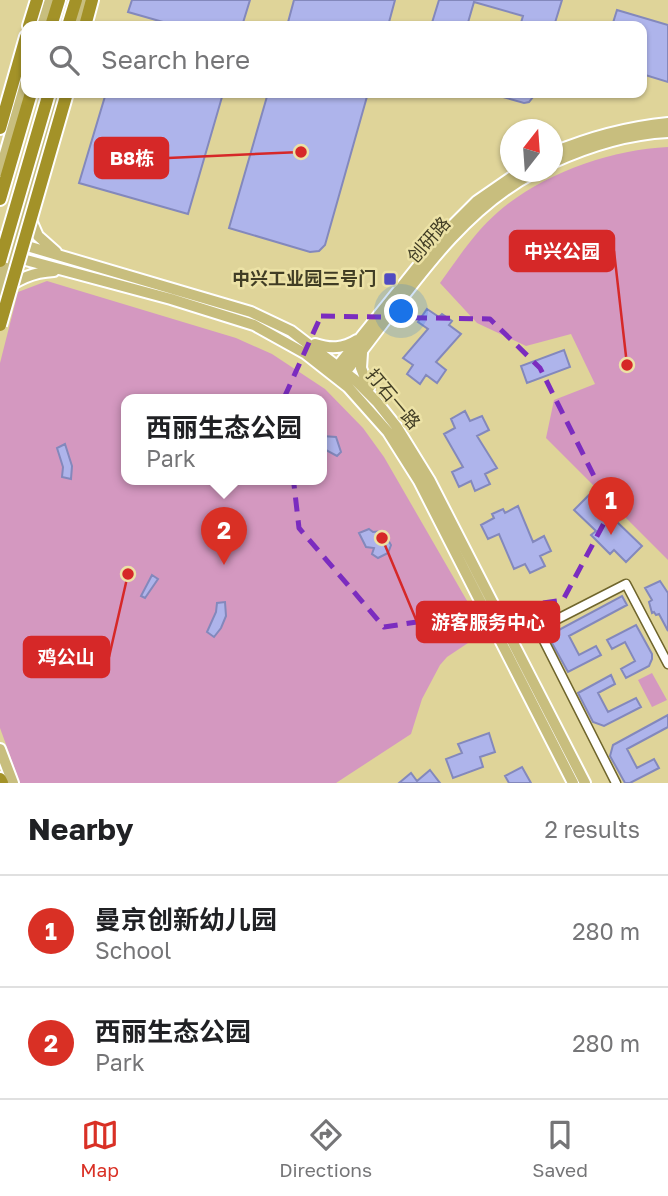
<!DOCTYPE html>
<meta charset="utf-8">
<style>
:root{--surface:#fff;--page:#f6f6f6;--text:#202124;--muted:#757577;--line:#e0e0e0;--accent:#d93025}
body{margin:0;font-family:"Golos Text","Noto Sans SC",sans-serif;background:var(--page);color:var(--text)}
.compass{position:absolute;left:500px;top:119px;width:63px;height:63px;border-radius:50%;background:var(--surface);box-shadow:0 2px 5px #0004;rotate:17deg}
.you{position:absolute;left:402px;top:312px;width:24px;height:24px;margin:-18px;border:5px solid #fff;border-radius:50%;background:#1a73e8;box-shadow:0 0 0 10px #1a73e833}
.badge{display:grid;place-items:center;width:46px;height:46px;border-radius:50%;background:var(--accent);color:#fff;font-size:23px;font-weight:700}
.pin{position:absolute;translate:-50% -58px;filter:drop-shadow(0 2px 4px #0008)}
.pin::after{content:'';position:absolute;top:37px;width:24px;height:21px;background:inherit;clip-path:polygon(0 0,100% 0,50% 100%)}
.popup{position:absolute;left:121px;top:394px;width:206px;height:91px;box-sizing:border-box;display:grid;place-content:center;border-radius:14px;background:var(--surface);filter:drop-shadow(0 2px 5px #0005);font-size:23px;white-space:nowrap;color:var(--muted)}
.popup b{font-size:26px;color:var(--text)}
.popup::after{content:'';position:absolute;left:50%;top:100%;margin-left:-14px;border:14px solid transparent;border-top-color:var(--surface)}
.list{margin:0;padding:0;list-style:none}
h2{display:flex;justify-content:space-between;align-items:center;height:91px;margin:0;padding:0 28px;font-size:30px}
h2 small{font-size:23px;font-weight:400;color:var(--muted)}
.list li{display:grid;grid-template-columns:46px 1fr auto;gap:21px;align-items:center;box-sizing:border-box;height:112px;padding:0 28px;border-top:2px solid var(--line)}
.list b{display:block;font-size:26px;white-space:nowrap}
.list p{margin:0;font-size:23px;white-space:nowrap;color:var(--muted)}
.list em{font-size:23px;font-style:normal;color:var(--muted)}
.icon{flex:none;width:38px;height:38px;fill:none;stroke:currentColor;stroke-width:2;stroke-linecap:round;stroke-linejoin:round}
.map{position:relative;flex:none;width:668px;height:783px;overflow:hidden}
.search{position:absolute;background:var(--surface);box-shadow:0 2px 5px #0004;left:21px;right:21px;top:21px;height:77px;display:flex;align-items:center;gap:18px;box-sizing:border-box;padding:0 24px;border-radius:14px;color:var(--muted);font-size:26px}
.sheet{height:315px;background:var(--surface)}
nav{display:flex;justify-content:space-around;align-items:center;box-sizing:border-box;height:98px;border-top:2px solid var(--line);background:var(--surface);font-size:19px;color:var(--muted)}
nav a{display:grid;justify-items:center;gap:4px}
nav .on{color:var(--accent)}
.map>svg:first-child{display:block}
.green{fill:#d498c0;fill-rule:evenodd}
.building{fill:#aeb4eb;stroke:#8388bc;stroke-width:2}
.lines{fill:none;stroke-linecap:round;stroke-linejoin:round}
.minor-casing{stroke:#6f652c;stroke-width:11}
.major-casing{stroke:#fff;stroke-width:14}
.highway-casing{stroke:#fff;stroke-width:16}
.minor{stroke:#fff;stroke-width:8}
.major{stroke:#c8be7e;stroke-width:10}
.highway{stroke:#a39228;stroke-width:12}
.highway-bridge-casing{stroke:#fff;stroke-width:16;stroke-linecap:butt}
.highway-bridge{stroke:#a39228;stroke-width:12}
.marked{fill:none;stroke:#7b2cbf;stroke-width:5;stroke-dasharray:14 9;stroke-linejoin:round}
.poi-dot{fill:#504bc1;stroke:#ece2a6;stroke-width:2.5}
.labels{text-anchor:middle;stroke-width:5;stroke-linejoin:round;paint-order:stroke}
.street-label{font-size:18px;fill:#413d25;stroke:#ece2a6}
.poi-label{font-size:18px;font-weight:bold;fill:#413d25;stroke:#ece2a6;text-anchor:end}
.leader{fill:none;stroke:#d62828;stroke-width:2.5}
.callout-dot{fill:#d62828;stroke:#ece2a6;stroke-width:2.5}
.callout{fill:#d62828;stroke:#d62828;stroke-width:2.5}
.callout-label{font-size:19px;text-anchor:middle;font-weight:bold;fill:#fff}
</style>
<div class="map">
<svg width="668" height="783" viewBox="0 0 668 783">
<rect width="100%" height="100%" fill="#dfd499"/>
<path class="green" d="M 668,147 L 668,560 L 546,438 L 554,400 L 595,384 L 571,334 L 526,346 L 477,323 L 440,283 C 458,258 475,232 498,212 C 543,173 610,150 668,147 Z
M 47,281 L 236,338 L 272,354 L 325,389 L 363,428 L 384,457 L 481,625 L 474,639 L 447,657 L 440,665 L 422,699 L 411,734 L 336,783 L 20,783 L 0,728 L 0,363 L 18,292 ZM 126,399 L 322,399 L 322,479 L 126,479 Z
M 652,673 L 667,700 L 652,707 L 638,680 Z"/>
<path class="building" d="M 132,0 L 250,0 L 242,26 L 177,26 L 128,12 Z
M 294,0 L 395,0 L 388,26 L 287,26 Z
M 439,0 L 562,0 L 554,26 L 520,26 L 523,16 L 474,2 L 467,26 L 431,26 Z
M 617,10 L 668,25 L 668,82 L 642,74 L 642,26 L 612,26 Z
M 106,93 L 209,93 L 222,97 L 188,214 L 79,183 Z
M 268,93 L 368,93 L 325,245 L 319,251 L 310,252 L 229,228 Z
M 489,93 L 536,93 L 529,102 L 524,103 Z
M 427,309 L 439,317 L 442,314 L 452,321 L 449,325 L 461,334 L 436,362 L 446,370 L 437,383 L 426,375 L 420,384 L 407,374 L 413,365 L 403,358 L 428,329 L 418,322 Z
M 564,350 L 570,367 L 527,383 L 521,366 Z
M 465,411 L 470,421 L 482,416 L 489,430 L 477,436 L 497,468 L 485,474 L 490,484 L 475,491 L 471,481 L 459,487 L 452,472 L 463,467 L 444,434 L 455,428 L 451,419 Z
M 322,436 L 336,437 L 341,452 L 337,456 L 322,448 Z
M 65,444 L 72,466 L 71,479 L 62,477 L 63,467 L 57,448 Z
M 589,495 L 642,546 L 626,562 L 614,550 L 610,554 L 591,535 L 596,531 L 574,510 Z
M 518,506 L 533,542 L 544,536 L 551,551 L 540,556 L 545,566 L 530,573 L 525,564 L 514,569 L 499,534 L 488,539 L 481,525 L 494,518 L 492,514 L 503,509 L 505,513 Z
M 369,529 L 373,532 L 383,531 L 391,545 L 388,553 L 378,558 L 372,554 L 374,548 L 366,547 L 359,533 Z
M 152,575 L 158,579 L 145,598 L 141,596 Z
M 660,581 L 668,593 L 668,631 L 659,614 L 656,615 L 654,612 L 652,613 L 649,602 L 652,600 L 645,588 Z
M 622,596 L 627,605 L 569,636 L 579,655 L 596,646 L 601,655 L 568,672 L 552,643 L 555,632 Z
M 225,602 L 226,616 L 221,628 L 214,637 L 207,632 L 216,612 L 217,603 Z
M 636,625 L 652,654 L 652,659 L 649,666 L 626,678 L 621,669 L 635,661 L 625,642 L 612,649 L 607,640 Z
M 611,675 L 615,684 L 598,693 L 608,712 L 636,698 L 641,707 L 604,726 L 593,722 L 578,693 Z
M 668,715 L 668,727 L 627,749 L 637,768 L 654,759 L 659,768 L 630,783 L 625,783 L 610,756 L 613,745 Z
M 489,733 L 495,752 L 480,757 L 483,767 L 453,778 L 446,759 L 462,753 L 458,744 Z
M 522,767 L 531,783 L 509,783 L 505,776 Z
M 430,770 L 440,783 L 399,783 L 411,773 L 417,781 Z"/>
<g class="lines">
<g class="minor-casing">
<path id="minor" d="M 538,629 L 616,783
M 509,633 L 538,629 L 626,584 L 668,664"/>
</g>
<g class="major-casing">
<path id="major" d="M 42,26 L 50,0
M 75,26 L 83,0
M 552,153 C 590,137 628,127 668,123
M 552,163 C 589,146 628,134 668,132
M 0,171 L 26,81
M 30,218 L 38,236 L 56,252
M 0,238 L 251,312 L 291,331 L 355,380 L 377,402 L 396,426 L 430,481 L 585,783
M 0,253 L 171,299 L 254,325 L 306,354 L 348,387 L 388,432 L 419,481 L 573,783
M 0,284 L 56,93
M 0,294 C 16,279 33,272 54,271
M 315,344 C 330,349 343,349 357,340
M 362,353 L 361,368 L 369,388
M 334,371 L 443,235 L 477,201 L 519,172
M 343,375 C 401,304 452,215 535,172
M 0,749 L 13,783"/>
</g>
<g class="highway-casing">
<path id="highway" d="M 29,26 L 37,0
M 51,26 L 59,0
M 68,26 L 76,0
M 85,26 L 92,0
M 0,128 L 26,37
M 0,199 L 31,93
M 0,779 L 2,783"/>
</g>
<use href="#minor" class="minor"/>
<use href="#major" class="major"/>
<use href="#highway" class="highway"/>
<g class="highway-bridge-casing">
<path id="highway-bridge" d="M 0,261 L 49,93
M 0,325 L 67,93"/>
</g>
<use href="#highway-bridge" class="highway-bridge"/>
</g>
<path class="marked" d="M 321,316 L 490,319 L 540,368 L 611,510 L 563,600 L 384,627 L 299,528 L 284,398 Z"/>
<rect class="poi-dot" x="383" y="272" width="14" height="14" rx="3.5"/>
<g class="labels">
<g class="street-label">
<text transform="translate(429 240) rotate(-49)" y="6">创研路</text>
<text transform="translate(393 399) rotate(50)" y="6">打石一路</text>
</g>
<g class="poi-label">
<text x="376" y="285">中兴工业园三号门</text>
</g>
</g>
<path class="leader" d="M301 152L168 158M627 365L614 251M382 538L417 622M128 574L109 657"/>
<g class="callout-dot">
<circle cx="301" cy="152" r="7"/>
<circle cx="627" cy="365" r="7"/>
<circle cx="382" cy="538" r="7"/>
<circle cx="128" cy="574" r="7"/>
</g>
<g class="callout">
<rect x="95" y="138" width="73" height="40" rx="7"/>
<rect x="510" y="231" width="104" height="40" rx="7"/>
<rect x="417" y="602" width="142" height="40" rx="7"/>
<rect x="24" y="637" width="85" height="40" rx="7"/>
</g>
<g class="callout-label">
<text x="132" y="165">B8栋</text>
<text x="562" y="258">中兴公园</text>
<text x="488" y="629">游客服务中心</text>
<text x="66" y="664">鸡公山</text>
</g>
</svg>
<svg class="compass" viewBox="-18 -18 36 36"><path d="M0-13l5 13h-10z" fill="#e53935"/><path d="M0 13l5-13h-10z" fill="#757577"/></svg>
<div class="you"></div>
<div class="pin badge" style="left:611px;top:535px">1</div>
<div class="pin badge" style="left:224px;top:565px">2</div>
<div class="popup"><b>西丽生态公园</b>Park</div>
<div class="search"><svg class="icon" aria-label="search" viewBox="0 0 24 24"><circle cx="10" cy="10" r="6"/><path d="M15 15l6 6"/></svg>Search here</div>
</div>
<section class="sheet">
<h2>Nearby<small>2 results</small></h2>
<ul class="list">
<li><span class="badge">1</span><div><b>曼京创新幼儿园</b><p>School</p></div><em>280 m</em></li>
<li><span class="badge">2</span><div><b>西丽生态公园</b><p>Park</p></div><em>280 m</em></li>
</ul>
</section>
<nav>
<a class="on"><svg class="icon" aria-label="map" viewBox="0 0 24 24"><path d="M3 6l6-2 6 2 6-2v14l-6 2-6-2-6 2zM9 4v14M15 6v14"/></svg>Map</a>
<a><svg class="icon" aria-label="directions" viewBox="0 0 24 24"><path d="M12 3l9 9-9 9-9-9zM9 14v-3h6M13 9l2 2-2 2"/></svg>Directions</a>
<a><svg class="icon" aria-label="saved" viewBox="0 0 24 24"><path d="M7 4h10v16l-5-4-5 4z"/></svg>Saved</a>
</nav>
